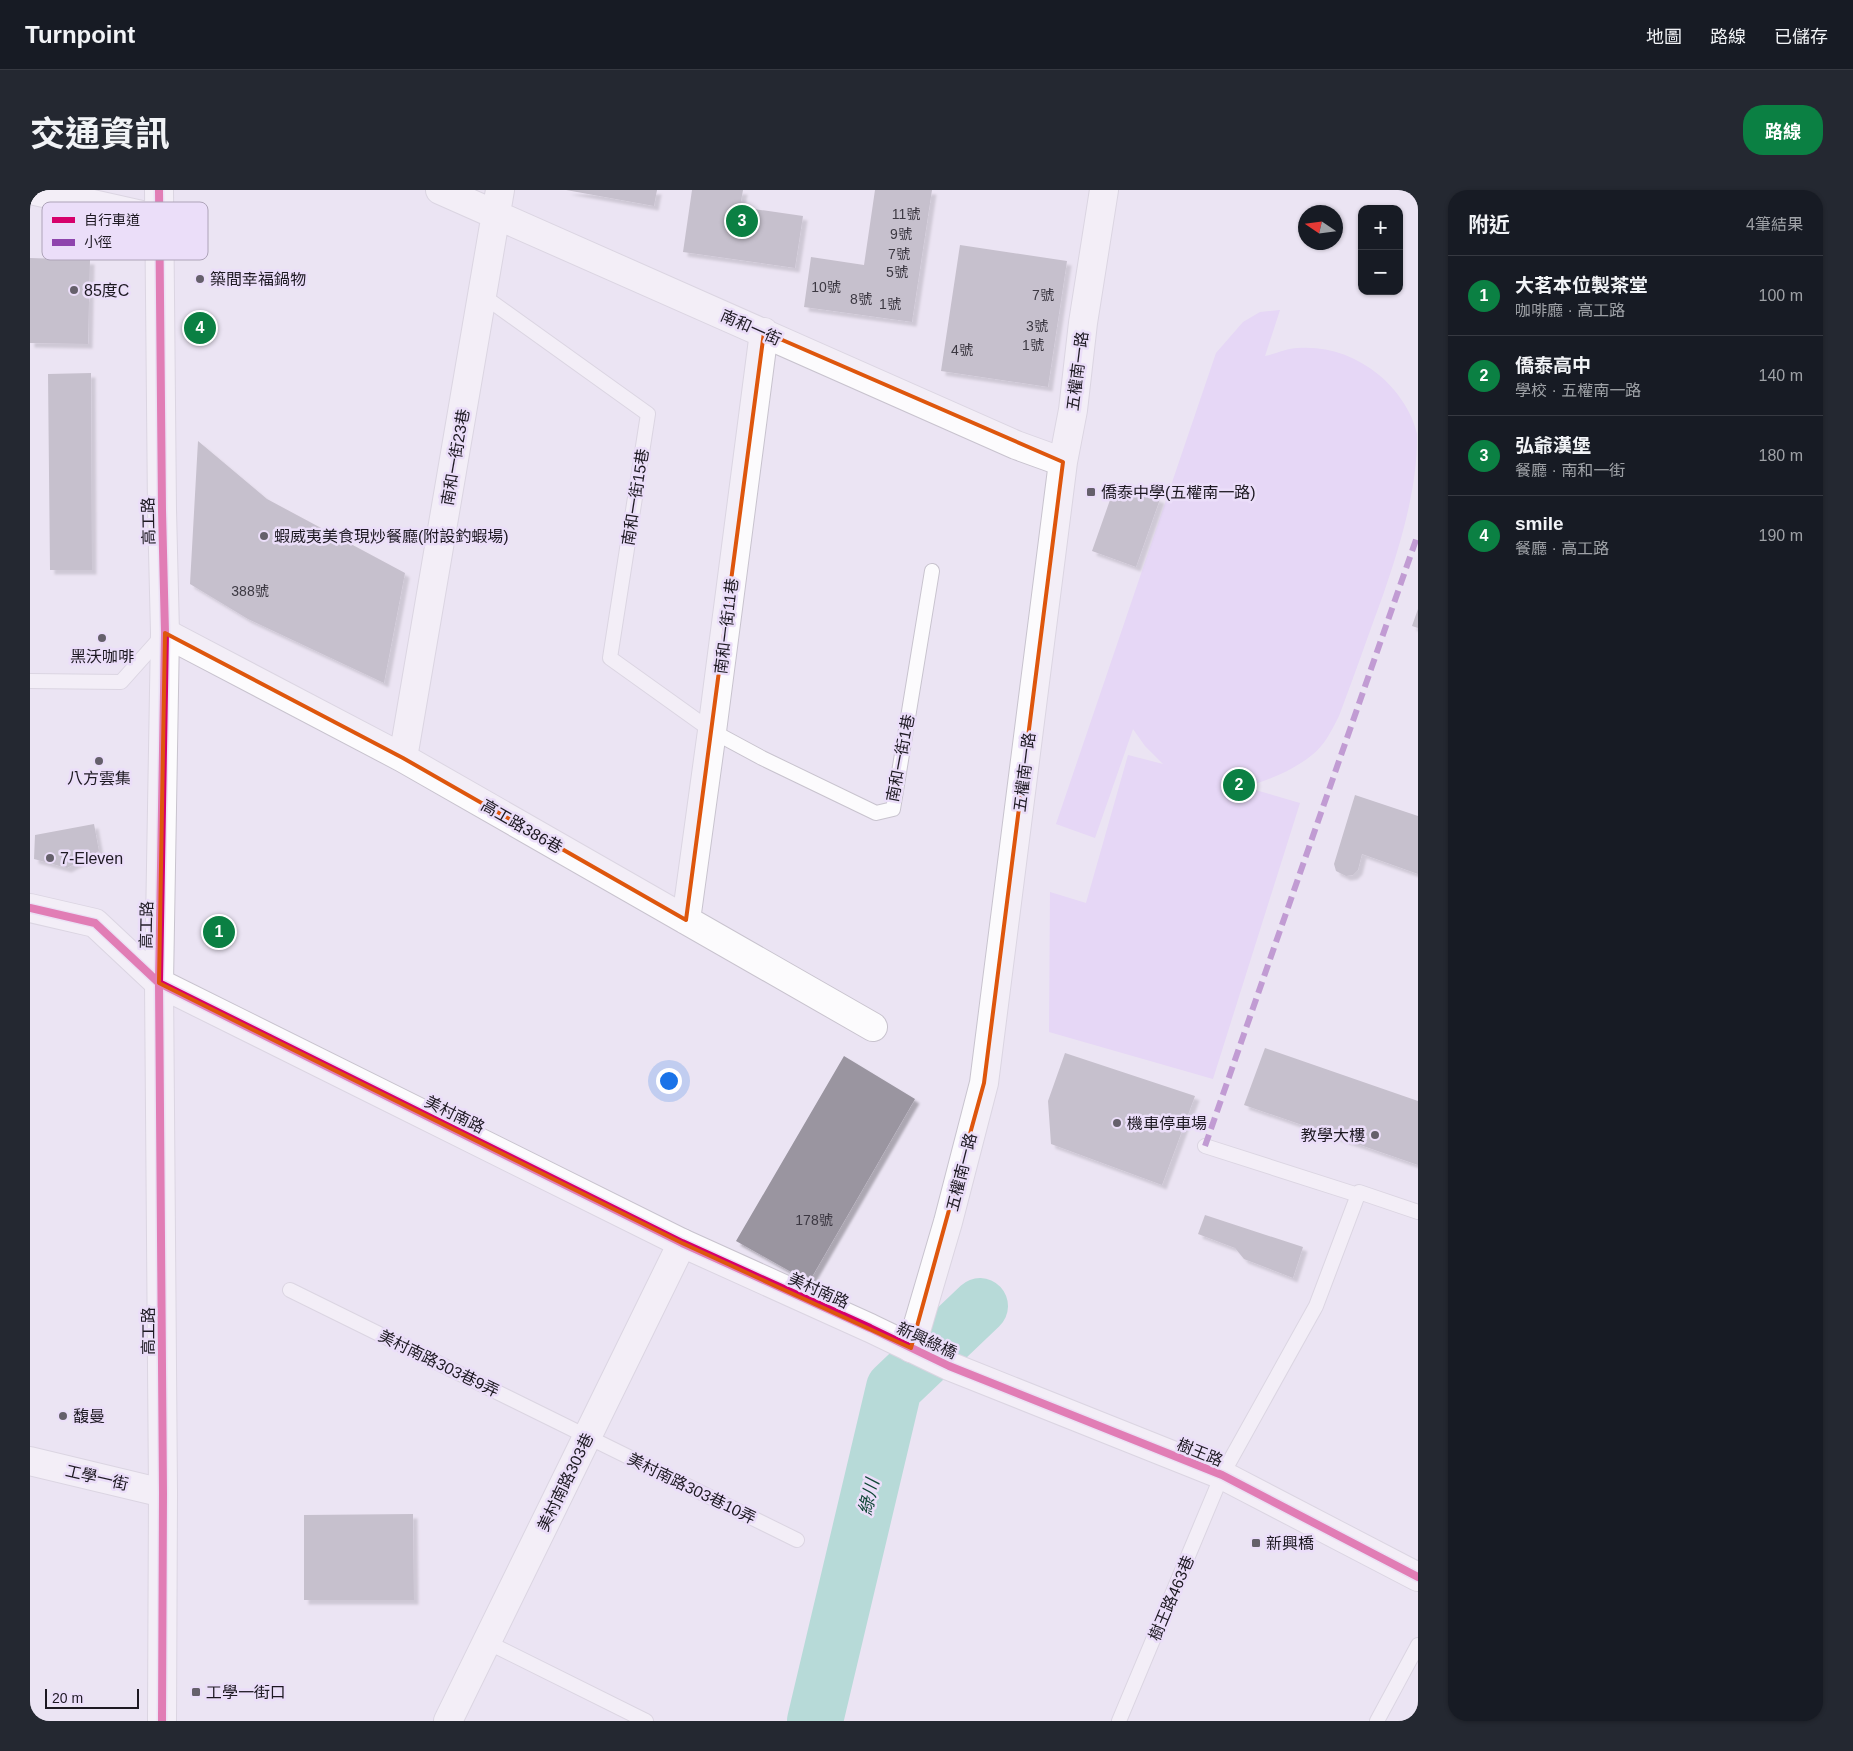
<!DOCTYPE html>
<html lang="zh-TW">
<meta charset="utf-8">
<style>
:root{--surface:#171b24;--page:#242831;--text:#f1f3f6;--muted:#9ea1a6;--line:#363941;--accent:#0b8043}
body{margin:0;font-family:Arial,"Noto Sans TC",sans-serif;background:var(--page);color:var(--text)}
.controls{position:absolute;right:15px;top:15px;display:grid;overflow:hidden;border-radius:10px;box-shadow:0 1px 4px #0004}
.controls button{width:45px;height:45px;display:grid;place-items:center;padding:0;border:0;border-bottom:1px solid var(--line);background:var(--surface);color:var(--text);font:25px sans-serif}
.compass{position:absolute;left:1268px;top:15px;width:45px;height:45px;border-radius:50%;background:var(--surface);box-shadow:0 1px 4px #0004;rotate:283deg}
.scale{position:absolute;left:15px;bottom:12px;width:94px;box-sizing:border-box;padding-left:5px;border:2px solid #1d1922;border-top:0;font-size:14px;line-height:18px;white-space:nowrap;color:#1d1922;-webkit-text-stroke:4px #ebdef9;paint-order:stroke}
.you{position:absolute;left:638px;top:890px;width:18px;height:18px;margin:-12px;border:4px solid #fff;border-radius:50%;background:#1a73e8;box-shadow:0 0 0 8px #1a73e833}
.badge{display:grid;place-items:center;width:32px;height:32px;border-radius:50%;background:var(--accent);color:#fff;font-size:16px;font-weight:700}
.pin{position:absolute;translate:-50% -50%;border:2px solid #fff;box-shadow:0 1px 5px #0006}
.list{margin:0;padding:0;list-style:none}
h2{display:flex;justify-content:space-between;align-items:center;height:65px;margin:0;padding:0 20px;font-size:21px}
h2 small{font-size:16px;font-weight:400;color:var(--muted)}
.list li{display:grid;grid-template-columns:32px 1fr auto;gap:15px;align-items:center;box-sizing:border-box;height:80px;padding:0 20px;border-top:1px solid var(--line)}
.list b{display:block;font-size:19px;white-space:nowrap}
.list p{margin:0;font-size:16px;white-space:nowrap;color:var(--muted)}
.list em{font-size:16px;font-style:normal;color:var(--muted)}
.map{position:relative;flex:none;width:1388px;height:1531px;overflow:hidden;border-radius:20px}
header{display:flex;align-items:center;gap:30px;box-sizing:border-box;height:70px;padding:0 25px;background:var(--surface);border-bottom:1px solid var(--line)}
header strong{font-size:24px}
nav{display:flex;gap:28px;margin-inline-start:auto;font-size:18px}
.intro{display:flex;align-items:center;justify-content:space-between;box-sizing:border-box;height:120px;padding:0 30px}
h1{margin:0;font-size:35px}
.button{padding:12px 22px;border-radius:20px;background:var(--accent);color:#fff;font-size:18px;font-weight:700}
main{display:flex;gap:30px;padding:0 30px}
aside{flex:1;background:var(--surface);border-radius:20px;box-shadow:0 1px 4px #0004}
.map>svg:first-child{display:block}
.green{fill:#dfc7fa}
.lines{fill:none;stroke-linecap:round;stroke-linejoin:round}
.river{stroke:#78ceb8;stroke-width:56}
.building{fill:#9a95a0;filter:url(#shadow)}
.service-casing{stroke:#c8c3ce;stroke-width:16}
.minor-casing{stroke:#c8c3ce;stroke-width:30}
.tertiary-casing{stroke:#c8c3ce;stroke-width:30}
.service{stroke:#fcfbfd;stroke-width:14}
.minor{stroke:#fcfbfd;stroke-width:28}
.tertiary{stroke:#fcfbfd;stroke-width:28}
.quiet{stroke:#8e44ad;stroke-width:6;stroke-dasharray:12 6;stroke-linecap:butt}
.cycleway-casing{stroke:#ebdef9;stroke-width:11}
.cycleway{stroke:#d6006c;stroke-width:8}
.marked{fill:none;stroke:#de560d;stroke-width:4;stroke-linejoin:round}
.poi-dot{fill:#65606b;stroke:#ebdef9;stroke-width:2}
.labels{text-anchor:middle;stroke-width:5;stroke-linejoin:round;paint-order:stroke}
.number-label{font-size:14px;fill:#3c3842}
.poi-label{font-size:16px;fill:#1d1922;stroke:#ebdef9;text-anchor:start}
.street-label{font-size:16px;fill:#1d1922;stroke:#ebdef9}
.water-label{font-size:18px;font-style:italic;fill:#114737;stroke:#ebdef9}
.key{fill:#ebdef9;stroke:#ada3b8;stroke-width:1}
.key-label{font-size:14px;fill:#1d1922}
</style>
<header>
<strong>Turnpoint</strong>
<nav><a>地圖</a><a>路線</a><a>已儲存</a></nav>
</header>
<div class="intro"><h1>交通資訊</h1><a class="button">路線</a></div>
<main>
<div class="map">
<svg width="1388" height="1531" viewBox="0 0 1388 1531">
<defs>
<filter id="shadow"><feDropShadow dx="4.5" dy="4.5" stdDeviation="1" flood-color="#0004"/></filter>
</defs>
<rect width="100%" height="100%" fill="#ebe4f3"/>
<path class="green" d="M 1250,120 L 1235,166 C 1246,164 1257,158 1268,158 C 1298,156 1326,166 1349,185 C 1366,199 1382,221 1387,244 C 1388,297 1370,356 1353,405 C 1338,446 1324,486 1309,526 C 1302,540 1294,556 1282,565 C 1262,581 1239,590 1215,597 L 1270,613 L 1183,889 L 1019,842 L 1020,702 L 1056,713 L 1098,565 L 1133,574 L 1115,556 L 1103,539 L 1065,648 L 1026,634 L 1186,163 L 1213,132 L 1230,122 Z"/>
<g class="lines">
<path class="river" d="M 785,1531 L 864,1198 L 950,1116"/>
</g>
<path class="building" d="M 536,0 L 627,0 L 624,16 Z
M 662,0 L 713,0 L 710,17 L 773,26 L 765,78 L 653,62 Z
M 845,0 L 902,0 L 882,132 L 774,117 L 781,67 L 834,75 Z
M 930,55 L 1037,71 L 1018,197 L 911,181 Z
M 0,68 L 60,70 L 58,154 L 0,153 Z
M 61,183 L 62,380 L 20,380 L 18,184 Z
M 168,251 L 237,309 L 375,383 L 354,493 L 218,429 L 160,394 Z
M 1086,293 L 1130,309 L 1106,377 L 1062,361 Z
M 1388,419 L 1388,438 L 1382,436 Z
M 1325,605 L 1388,626 L 1388,684 L 1332,664 L 1328,680 L 1323,685 L 1316,686 L 1306,681 L 1304,674 Z
M 64,634 L 69,661 L 37,678 L 4,669 L 5,645 Z
M 1235,858 L 1388,911 L 1388,975 L 1214,915 Z
M 1035,863 L 1165,906 L 1132,995 L 1021,954 L 1018,911 Z
M 814,866 L 885,909 L 779,1092 L 706,1051 Z
M 1175,1025 L 1273,1057 L 1263,1088 L 1214,1069 L 1205,1058 L 1168,1044 Z
M 383,1324 L 384,1410 L 274,1410 L 274,1325 Z"/>
<g class="lines">
<g class="service-casing">
<path id="service" d="M 452,105 L 618,224 L 580,468 L 682,541 L 732,568 L 846,623 L 863,619 L 902,381
M 0,491 L 91,492 L 133,445
M 1175,956 L 1328,1005
M 260,1100 L 767,1350
M 457,1452 L 616,1531
M 1089,1531 L 1192,1285 L 1286,1116 L 1329,1002 L 1388,1022
M 1347,1531 L 1388,1455"/>
</g>
<g class="minor-casing">
<path id="minor" d="M 1,0 L 129,29
M 410,0 L 986,255 L 1033,272
M 135,443 L 373,568 L 843,837
M 373,568 L 470,0
M 656,730 L 682,541 L 734,142
M 881,1158 L 918,1032 L 954,893 L 1033,272 L 1043,220 L 1053,133 L 1074,0
M 0,1271 L 133,1303
M 418,1531 L 652,1053"/>
</g>
<g class="tertiary-casing">
<path id="tertiary" d="M 129,0 L 132,320 L 135,443 L 129,793 L 133,1303 L 132,1531
M 0,718 L 65,733 L 129,793 L 652,1053 L 840,1138 L 919,1176 L 1192,1285 L 1388,1387"/>
</g>
<use href="#service" class="service"/>
<use href="#minor" class="minor"/>
<use href="#tertiary" class="tertiary"/>
<path class="quiet" d="M 1175,956 L 1388,344"/>
<g class="cycleway-casing">
<path id="cycleway" d="M 129,0 L 132,320 L 135,443 L 129,793 L 133,1303 L 132,1531
M 0,718 L 65,733 L 129,793 L 652,1053 L 840,1138 L 919,1176 L 1192,1285 L 1388,1387"/>
</g>
<use href="#cycleway" class="cycleway"/>
</g>
<path d="M0 0H1388V1531H0ZM 734,142 L 1033,272 L 954,893 L 881,1158 L 652,1053 L 129,793 L 135,443 L 373,568 L 656,730 Z" fill="#ebe4f3" fill-opacity=".55" fill-rule="evenodd"/>
<path class="marked" d="M 734,142 L 1033,272 L 954,893 L 881,1158 L 652,1053 L 129,793 L 135,443 L 373,568 L 656,730 Z"/>
<g class="poi-dot">
<circle cx="170" cy="89" r="5"/>
<circle cx="44" cy="100" r="5"/>
<rect x="1056" y="297" width="10" height="10" rx="2.5"/>
<circle cx="234" cy="346" r="5"/>
<circle cx="72" cy="448" r="5"/>
<circle cx="69" cy="571" r="5"/>
<circle cx="20" cy="668" r="5"/>
<circle cx="1087" cy="933" r="5"/>
<circle cx="1345" cy="945" r="5"/>
<circle cx="33" cy="1226" r="5"/>
<rect x="1221" y="1348" width="10" height="10" rx="2.5"/>
<rect x="161" y="1497" width="10" height="10" rx="2.5"/>
</g>
<g class="labels">
<g class="number-label">
<text x="876" y="29">11號</text>
<text x="871" y="49">9號</text>
<text x="869" y="69">7號</text>
<text x="867" y="87">5號</text>
<text x="796" y="102">10號</text>
<text x="1013" y="110">7號</text>
<text x="831" y="114">8號</text>
<text x="860" y="119">1號</text>
<text x="1007" y="141">3號</text>
<text x="1003" y="160">1號</text>
<text x="932" y="165">4號</text>
<text x="220" y="406">388號</text>
<text x="784" y="1035">178號</text>
</g>
<g class="poi-label">
<text x="180" y="95">築間幸福鍋物</text>
<text x="54" y="106">85度C</text>
<text x="1071" y="308">僑泰中學(五權南一路)</text>
<text x="244" y="352">蝦威夷美食現炒餐廳(附設釣蝦場)</text>
<text x="72" y="472" text-anchor="middle">黑沃咖啡</text>
<text x="69" y="594" text-anchor="middle">八方雲集</text>
<text x="30" y="674">7-Eleven</text>
<text x="1097" y="939">機車停車場</text>
<text x="1335" y="951" text-anchor="end">教學大樓</text>
<text x="43" y="1232">馥曼</text>
<text x="1236" y="1359">新興橋</text>
<text x="176" y="1508">工學一街口</text>
</g>
<g class="street-label">
<text transform="translate(721 137) rotate(24)" y="6">南和一街</text>
<text transform="translate(1047 181) rotate(-83)" y="6">五權南一路</text>
<text transform="translate(425 267) rotate(-80)" y="6">南和一街23巷</text>
<text transform="translate(605 307) rotate(-81)" y="6">南和一街15巷</text>
<text transform="translate(118 331) rotate(-91)" y="6">高工路</text>
<text transform="translate(696 436) rotate(-83)" y="6">南和一街11巷</text>
<text transform="translate(870 568) rotate(-79)" y="6">南和一街1巷</text>
<text transform="translate(994 582) rotate(-83)" y="6">五權南一路</text>
<text transform="translate(492 636) rotate(30)" y="6">高工路386巷</text>
<text transform="translate(116 735) rotate(-89)" y="6">高工路</text>
<text transform="translate(425 924) rotate(26)" y="6">美村南路</text>
<text transform="translate(931 982) rotate(-76)" y="6">五權南一路</text>
<text transform="translate(789 1100) rotate(24)" y="6">美村南路</text>
<text transform="translate(118 1141) rotate(-90)" y="6">高工路</text>
<text transform="translate(897 1150) rotate(25)" y="6">新興綠橋</text>
<text transform="translate(409 1173) rotate(26)" y="6">美村南路303巷9弄</text>
<text transform="translate(1170 1262) rotate(22)" y="6">樹王路</text>
<text transform="translate(67 1287) rotate(13)" y="6">工學一街</text>
<text transform="translate(535 1292) rotate(-64)" y="6">美村南路303巷</text>
<text transform="translate(662 1298) rotate(26)" y="6">美村南路303巷10弄</text>
<text transform="translate(1141 1408) rotate(-67)" y="6">樹王路463巷</text>
</g>
<g class="water-label">
<text transform="translate(839 1307) rotate(-77)" y="6">綠川</text>
</g>
</g>
<rect x="12" y="12" width="166" height="58" rx="8" class="key"/>
<rect x="22" y="27" width="23" height="6" fill="#d6006c"/>
<rect x="22" y="49" width="23" height="7" fill="#8e44ad"/>
<g class="key-label">
<text x="54" y="35">自行車道</text>
<text x="54" y="57">小徑</text>
</g>
</svg>
<div class="controls">
<button>+</button>
<button>−</button>
</div>
<svg class="compass" viewBox="-18 -18 36 36"><path d="M0-13l5 13h-10z" fill="#e53935"/><path d="M0 13l5-13h-10z" fill="#9ea1a6"/></svg>
<div class="scale">20 m</div>
<div class="you"></div>
<div class="pin badge" style="left:189px;top:742px">1</div>
<div class="pin badge" style="left:1209px;top:595px">2</div>
<div class="pin badge" style="left:712px;top:31px">3</div>
<div class="pin badge" style="left:170px;top:138px">4</div>
</div>
<aside>
<h2>附近<small>4筆結果</small></h2>
<ul class="list">
<li><span class="badge">1</span><div><b>大茗本位製茶堂</b><p>咖啡廳 · 高工路</p></div><em>100 m</em></li>
<li><span class="badge">2</span><div><b>僑泰高中</b><p>學校 · 五權南一路</p></div><em>140 m</em></li>
<li><span class="badge">3</span><div><b>弘爺漢堡</b><p>餐廳 · 南和一街</p></div><em>180 m</em></li>
<li><span class="badge">4</span><div><b>smile</b><p>餐廳 · 高工路</p></div><em>190 m</em></li>
</ul>
</aside>
</main>
